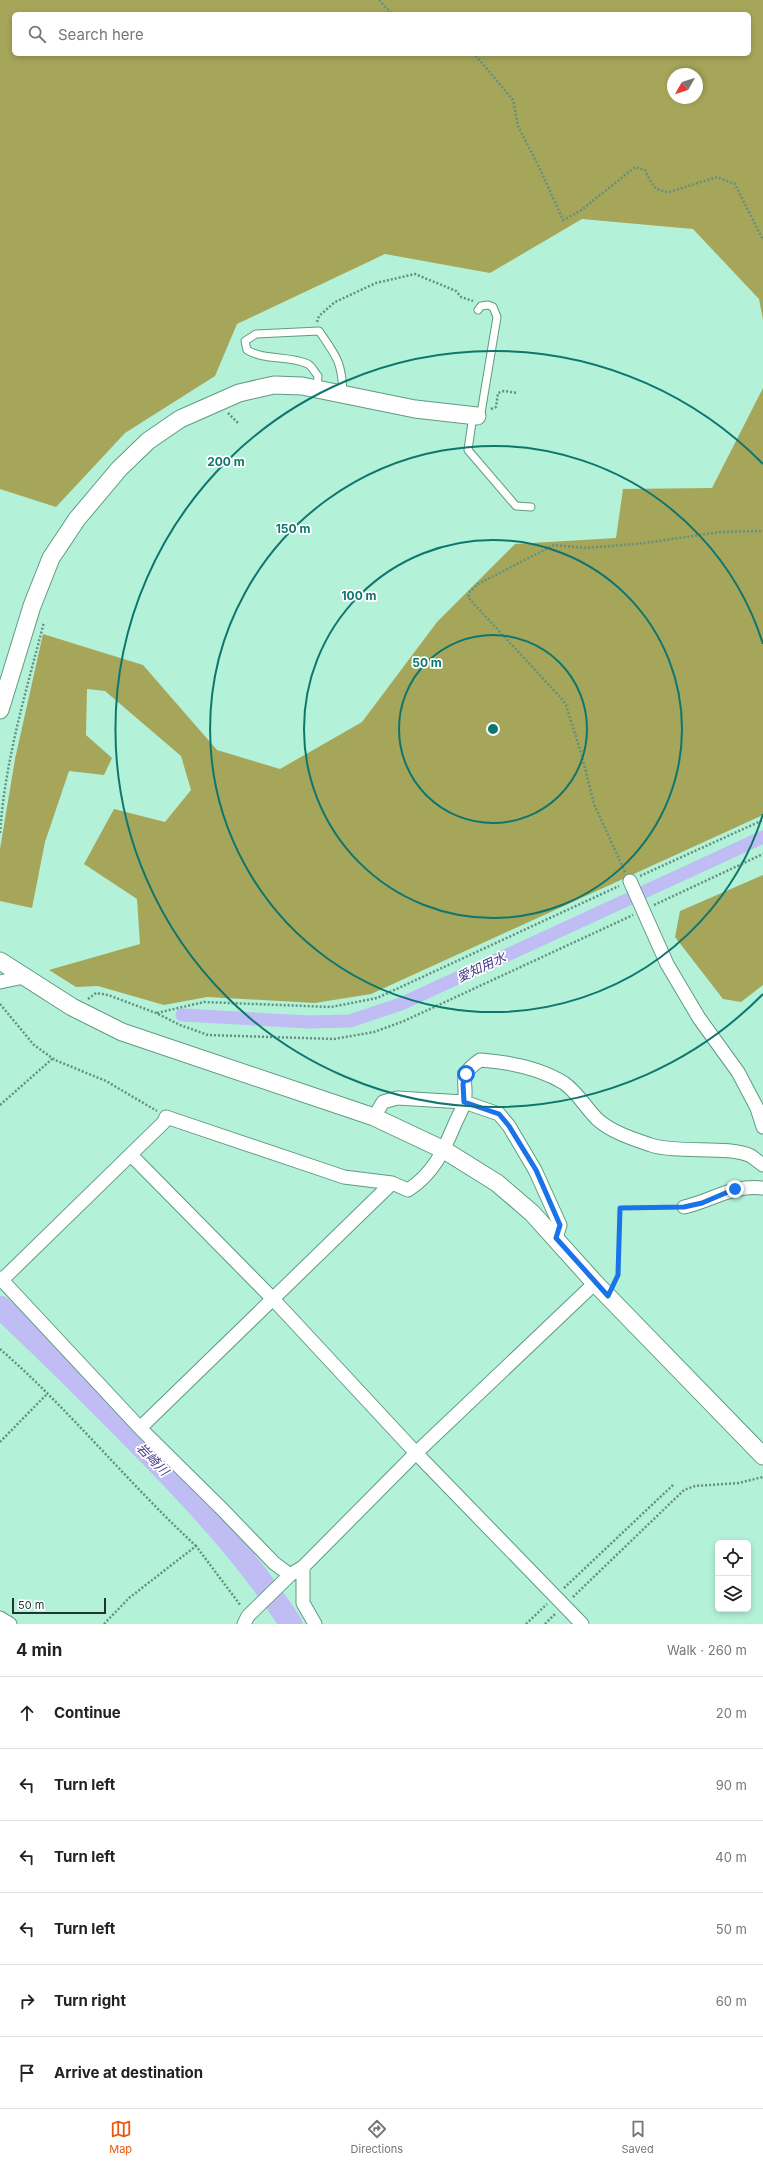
<!DOCTYPE html>
<meta charset="utf-8">
<style>
:root{--surface:#fff;--page:#f6f6f6;--text:#222;--muted:#767676;--line:#e0e0e0;--accent:#ea580c}
body{margin:0;font-family:Inter,"Noto Sans JP",sans-serif;background:var(--page);color:var(--text)}
.controls{position:absolute;right:12px;bottom:12px;display:grid;overflow:hidden;border-radius:6px;box-shadow:0 2px 6px #0003}
.controls button{width:36px;height:36px;display:grid;place-items:center;padding:0;border:0;border-bottom:1px solid var(--line);background:var(--surface);color:var(--text);font:20px sans-serif}
.compass{position:absolute;left:667px;top:68px;width:36px;height:36px;border-radius:50%;background:var(--surface);box-shadow:0 2px 6px #0003;rotate:231deg}
.scale{position:absolute;left:12px;bottom:10px;width:94px;box-sizing:border-box;padding-left:4px;border:2px solid #1e372e;border-top:0;font-size:11px;line-height:14px;white-space:nowrap;color:#1e372e;-webkit-text-stroke:3px #fff;paint-order:stroke}
.stop{position:absolute;width:12px;height:12px;margin:-9px;border:3px solid #1a73e8;border-radius:50%;background:#fff}
.stop.end{background:#1a73e8;border-color:#fff;box-shadow:0 1px 4px #0008}
.list{margin:0;padding:0;list-style:none}
h2{display:flex;justify-content:space-between;align-items:center;height:52px;margin:0;padding:0 16px;font-size:17px}
h2 small{font-size:13px;font-weight:400;color:var(--muted)}
.list li{display:grid;grid-template-columns:26px 1fr auto;gap:12px;align-items:center;box-sizing:border-box;height:72px;padding:0 16px;border-top:1px solid var(--line)}
.list b{display:block;font-size:15px;white-space:nowrap}
.list em{font-size:13px;font-style:normal;color:var(--muted)}
.icon{flex:none;width:22px;height:22px;fill:none;stroke:currentColor;stroke-width:2;stroke-linecap:round;stroke-linejoin:round}
.map{position:relative;flex:none;width:763px;height:1624px;overflow:hidden}
.search{position:absolute;background:var(--surface);box-shadow:0 2px 6px #0003;left:12px;right:12px;top:12px;height:44px;display:flex;align-items:center;gap:10px;box-sizing:border-box;padding:0 14px;border-radius:6px;color:var(--muted);font-size:15px}
.sheet{height:484px;background:var(--surface)}
nav{display:flex;justify-content:space-around;align-items:center;box-sizing:border-box;height:56px;border-top:1px solid var(--line);background:var(--surface);font-size:11px;color:var(--muted)}
nav a{display:grid;justify-items:center;gap:2px}
nav .on{color:var(--accent)}
.map>svg:first-child{display:block}
.forest{fill:#a6a65a;fill-rule:evenodd}
.lines{fill:none;stroke-linecap:round;stroke-linejoin:round}
.canal{stroke:#c0bcf4;stroke-width:13}
.river{stroke:#c0bcf4;stroke-width:23}
.service-casing{stroke:#609a84;stroke-width:9}
.minor-casing{stroke:#609a84;stroke-width:15}
.tertiary-casing{stroke:#609a84;stroke-width:19}
.path{stroke:#65907f;stroke-width:2.5;stroke-dasharray:2 2;stroke-linecap:butt}
.service{stroke:#fff;stroke-width:7}
.minor{stroke:#fff;stroke-width:13}
.tertiary{stroke:#fff;stroke-width:17}
.route{stroke:#1a73e8;stroke-width:5}
.ring{fill:none;stroke:#0f766e;stroke-width:2}
.labels{text-anchor:middle;stroke-width:3.5;stroke-linejoin:round;paint-order:stroke}
.water-label{font-size:13px;font-style:italic;fill:#453585;stroke:#fff}
.centre{fill:#0f766e;stroke:#fff;stroke-width:2}
.ring-label{font-size:12px;text-anchor:middle;font-weight:bold;fill:#0f766e;stroke:#fff;stroke-width:3.5;stroke-linejoin:round;paint-order:stroke}
</style>
<div class="map">
<svg width="763" height="1624" viewBox="0 0 763 1624">
<rect width="100%" height="100%" fill="#b4f1d9"/>
<path class="forest" d="M 0,0 L 763,0 L 763,320 L 759,299 L 693,229 L 582,219 L 490,273 L 385,254 L 237,324 L 215,376 L 125,433 L 56,507 L 0,489 ZM 14,14 L 749,14 L 749,54 L 14,54 ZM 673,74 L 697,74 L 697,98 L 673,98 Z
M 763,388 L 763,815 L 371,994 L 315,1003 L 207,997 L 164,1005 L 98,986 L 76,987 L 49,970 L 140,944 L 137,899 L 84,864 L 114,809 L 165,822 L 191,790 L 181,756 L 105,691 L 87,689 L 86,735 L 112,758 L 104,775 L 69,771 L 45,842 L 32,908 L 0,901 L 0,849 L 15,759 L 43,634 L 143,665 L 217,750 L 280,769 L 362,722 L 437,622 L 515,544 L 616,538 L 623,489 L 712,488 Z
M 763,875 L 763,985 L 741,1002 L 723,999 L 675,937 L 680,911 Z"/>
<g class="lines">
<path class="canal" d="M 182,1015 L 308,1022 L 350,1021 L 401,1004 L 763,837"/>
<path class="river" d="M 0,1307 C 50,1354 99,1403 147,1452 C 200,1506 250,1561 291,1624"/>
<g class="service-casing">
<path id="service" d="M 317,389 L 318,376 C 315,373 312,366 308,364 C 289,355 265,361 247,350 L 245,341 L 256,334 L 319,331 C 337,357 342,362 343,394
M 473,415 L 468,450 L 516,506 L 531,507
M 477,416 L 481,413 L 497,317 L 493,307 L 488,305 L 481,306 L 478,310"/>
</g>
<g class="minor-casing">
<path id="minor" d="M 630,881 L 667,964 L 699,1018 L 738,1072 L 757,1108 L 763,1127
M 0,982 L 24,977
M 374,1117 L 383,1102 L 397,1098 L 464,1102 L 499,1114 L 509,1126 L 535,1170 L 560,1225 L 556,1238
M 131,1155 L 273,1299 L 416,1453 L 582,1624
M 684,1207 C 714,1200 730,1185 763,1188
M 0,1278 L 140,1428 L 220,1507 L 274,1563 L 290,1575
M 2,1280 L 164,1122 L 166,1117 L 344,1177 L 392,1183 L 408,1190 C 433,1174 443,1152 454,1126 C 457,1118 462,1111 464,1103 C 469,1082 455,1077 480,1060 C 508,1062 540,1068 564,1083 C 577,1092 586,1108 597,1119 C 611,1132 633,1139 651,1145 C 678,1154 729,1145 751,1156 C 755,1159 759,1162 763,1165
M 140,1428 L 392,1183
M 303,1567 L 303,1603 L 315,1624
M 0,1618 L 10,1624
M 244,1624 L 248,1616 L 290,1575 L 303,1567 L 416,1453 L 595,1283"/>
</g>
<g class="tertiary-casing">
<path id="tertiary" d="M 0,710 L 32,606 L 51,558 L 77,519 L 119,469 L 148,441 L 180,419 L 239,393 L 274,385 L 302,386 L 415,409 L 477,416
M 0,961 L 72,1007 L 122,1032 L 374,1117 L 444,1150 L 497,1183 L 532,1213 L 595,1283 L 763,1456"/>
</g>
<path class="path" d="M 379,0 L 392,14
M 472,54 L 477,57 L 513,100 L 518,126 L 540,169 L 563,220 L 580,211 L 635,167 L 645,170 C 651,182 654,192 669,192 L 717,177 L 735,184 L 763,240
M 317,322 L 319,316 L 335,302 L 376,283 L 415,274 L 456,291 L 461,297 L 473,301
M 491,409 L 496,407 L 498,393 L 504,391 L 518,393
M 228,413 L 238,423
M 0,833 C 5,760 26,692 44,622
M 625,872 L 594,804 L 582,756 L 566,705 L 561,698 L 474,604 L 468,597 L 470,591 L 478,584 L 554,545 L 586,548 L 645,543 L 720,532 L 763,531
M 640,876 L 763,820
M 654,905 L 763,854
M 88,999 L 96,993 L 108,995 L 156,1013 L 180,1025 L 208,1035 L 334,1039 L 374,1032 L 404,1021 L 633,915
M 0,1004 L 34,1045 L 55,1060 L 106,1081 L 157,1111
M 157,1013 L 204,1002 L 331,1007 L 377,998 L 619,886
M 0,1105 L 52,1059
M 614,1283 L 618,1275 L 620,1208 L 673,1207
M 0,1349 C 69,1409 129,1484 196,1546
M 0,1442 L 46,1395
M 564,1588 L 673,1485
M 573,1597 L 684,1490 L 695,1486 L 739,1483 L 763,1477
M 104,1624 L 129,1598 L 196,1546 L 241,1606
M 526,1624 L 547,1604
M 545,1624 L 556,1613"/>
<use href="#service" class="service"/>
<use href="#minor" class="minor"/>
<use href="#tertiary" class="tertiary"/>
</g>
<g class="lines">
<path class="route" d="M 466,1074 L 463,1084 L 464,1102 L 499,1114 L 509,1126 L 536,1170 L 560,1225 L 556,1238 L 608,1296 L 618,1275 L 620,1208 L 684,1207 L 702,1203 L 735,1189"/>
</g>
<g class="ring">
<circle cx="493" cy="729" r="94"/>
<circle cx="493" cy="729" r="189"/>
<path d="M763 814A283 283 0 1 1 763 644"/>
<path d="M763 994A378 378 0 1 1 763 464"/>
</g>
<g class="labels">
<g class="water-label">
<text transform="translate(481 967) rotate(-25)" y="5">愛知用水</text>
<text transform="translate(153 1459) rotate(46)" y="5">岩崎川</text>
</g>
</g>
<circle cx="493" cy="729" r="6" class="centre"/>
<g class="ring-label">
<text x="226" y="466">200 m</text>
<text x="293" y="533">150 m</text>
<text x="359" y="600">100 m</text>
<text x="427" y="667">50 m</text>
</g>
</svg>
<div class="controls">
<button><svg class="icon" aria-label="locate" viewBox="0 0 24 24"><circle cx="12" cy="12" r="6"/><path d="M12 2v4M12 18v4M2 12h4M18 12h4"/></svg></button>
<button><svg class="icon" aria-label="layers" viewBox="0 0 24 24"><path d="M12 4l9 5-9 5-9-5zM3 14l9 5 9-5"/></svg></button>
</div>
<svg class="compass" viewBox="-18 -18 36 36"><path d="M0-13l5 13h-10z" fill="#e53935"/><path d="M0 13l5-13h-10z" fill="#767676"/></svg>
<div class="scale">50 m</div>
<div class="stop" style="left:466px;top:1074px"></div>
<div class="stop end" style="left:735px;top:1189px"></div>
<div class="search"><svg class="icon" aria-label="search" viewBox="0 0 24 24"><circle cx="10" cy="10" r="6"/><path d="M15 15l6 6"/></svg>Search here</div>
</div>
<section class="sheet">
<h2>4 min<small>Walk · 260 m</small></h2>
<ul class="list">
<li><svg class="icon" aria-label="ahead" viewBox="0 0 24 24"><path d="M12 20V5M6 11l6-6 6 6"/></svg><div><b>Continue</b></div><em>20 m</em></li>
<li><svg class="icon" aria-label="left" viewBox="0 0 24 24"><path d="M17 20v-9H6M10 6l-5 5 5 5"/></svg><div><b>Turn left</b></div><em>90 m</em></li>
<li><svg class="icon" aria-label="left" viewBox="0 0 24 24"><path d="M17 20v-9H6M10 6l-5 5 5 5"/></svg><div><b>Turn left</b></div><em>40 m</em></li>
<li><svg class="icon" aria-label="left" viewBox="0 0 24 24"><path d="M17 20v-9H6M10 6l-5 5 5 5"/></svg><div><b>Turn left</b></div><em>50 m</em></li>
<li><svg class="icon" aria-label="right" viewBox="0 0 24 24"><path d="M7 20v-9h11M14 6l5 5-5 5"/></svg><div><b>Turn right</b></div><em>60 m</em></li>
<li><svg class="icon" aria-label="arrive" viewBox="0 0 24 24"><path d="M6 21V4h12l-3 4 3 4H6"/></svg><div><b>Arrive at destination</b></div></li>
</ul>
</section>
<nav>
<a class="on"><svg class="icon" aria-label="map" viewBox="0 0 24 24"><path d="M3 6l6-2 6 2 6-2v14l-6 2-6-2-6 2zM9 4v14M15 6v14"/></svg>Map</a>
<a><svg class="icon" aria-label="directions" viewBox="0 0 24 24"><path d="M12 3l9 9-9 9-9-9zM9 14v-3h6M13 9l2 2-2 2"/></svg>Directions</a>
<a><svg class="icon" aria-label="saved" viewBox="0 0 24 24"><path d="M7 4h10v16l-5-4-5 4z"/></svg>Saved</a>
</nav>
